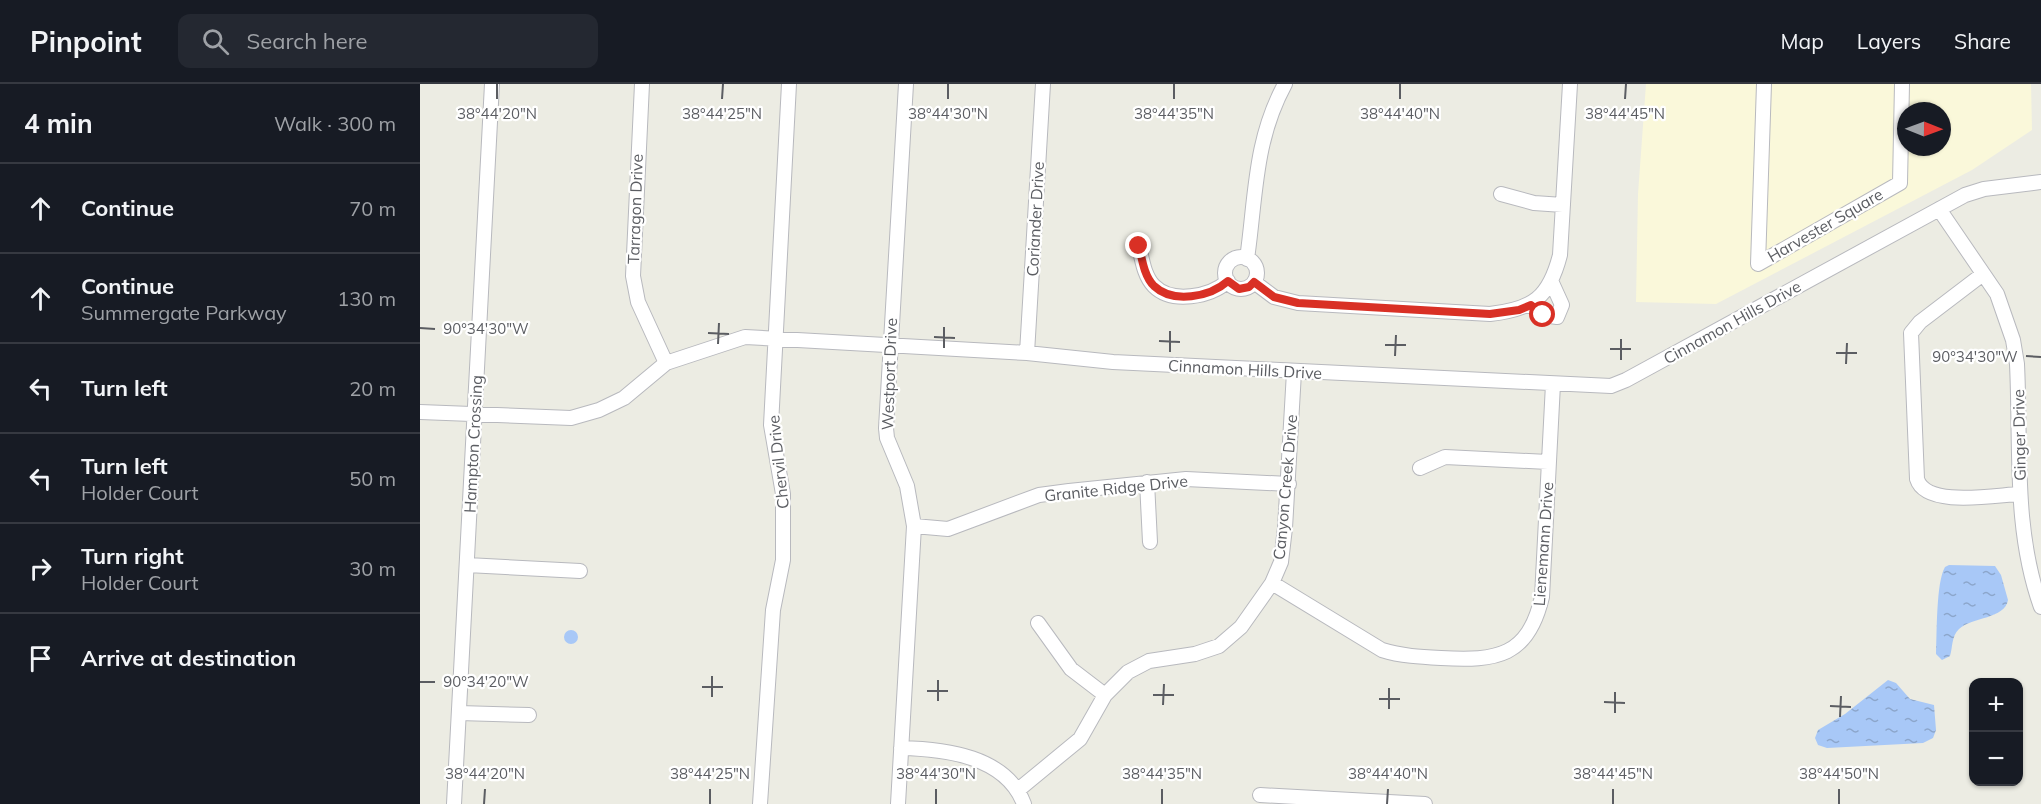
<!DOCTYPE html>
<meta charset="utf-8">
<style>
:root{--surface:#171b24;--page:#242831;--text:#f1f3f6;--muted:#9ea1a6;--line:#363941}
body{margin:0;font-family:Mulish,sans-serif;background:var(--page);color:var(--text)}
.controls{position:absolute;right:18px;bottom:18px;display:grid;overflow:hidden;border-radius:12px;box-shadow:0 2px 4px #0004}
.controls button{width:54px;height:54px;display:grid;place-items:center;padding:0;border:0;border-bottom:2px solid var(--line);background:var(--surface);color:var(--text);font:30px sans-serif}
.compass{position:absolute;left:1477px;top:18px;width:54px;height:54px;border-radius:50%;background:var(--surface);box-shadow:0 2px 4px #0004;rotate:91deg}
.stop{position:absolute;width:18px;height:18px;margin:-14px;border:4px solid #d93025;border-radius:50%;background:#fff}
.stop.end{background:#d93025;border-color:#fff;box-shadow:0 2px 6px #0008}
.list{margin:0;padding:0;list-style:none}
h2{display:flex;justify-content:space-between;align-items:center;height:78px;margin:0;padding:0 24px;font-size:26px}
h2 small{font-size:20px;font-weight:400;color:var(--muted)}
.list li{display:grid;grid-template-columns:39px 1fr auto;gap:18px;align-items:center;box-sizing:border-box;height:90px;padding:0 24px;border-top:2px solid var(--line)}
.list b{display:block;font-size:22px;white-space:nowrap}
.list p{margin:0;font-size:20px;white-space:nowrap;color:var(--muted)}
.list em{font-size:20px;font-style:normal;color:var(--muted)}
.icon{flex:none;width:33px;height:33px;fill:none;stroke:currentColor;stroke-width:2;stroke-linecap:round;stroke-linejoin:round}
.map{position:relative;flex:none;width:1621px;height:720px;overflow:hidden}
header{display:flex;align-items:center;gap:36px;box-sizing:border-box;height:84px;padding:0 30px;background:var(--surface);border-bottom:2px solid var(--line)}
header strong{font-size:28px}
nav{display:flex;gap:33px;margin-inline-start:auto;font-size:21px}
.search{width:420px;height:54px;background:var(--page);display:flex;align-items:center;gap:15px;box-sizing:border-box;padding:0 21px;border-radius:12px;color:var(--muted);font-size:22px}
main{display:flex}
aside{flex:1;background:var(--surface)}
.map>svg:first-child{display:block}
.commercial{fill:#faf8da;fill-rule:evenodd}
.water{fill:url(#water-ripples)}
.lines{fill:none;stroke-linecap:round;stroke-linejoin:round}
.minor-casing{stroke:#b8b9be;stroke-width:16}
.minor{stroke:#fff;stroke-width:14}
.route{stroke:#d93025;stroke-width:8}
.ticks{fill:none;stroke:#5b5d62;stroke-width:2}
.labels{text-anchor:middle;stroke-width:4.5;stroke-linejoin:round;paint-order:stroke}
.street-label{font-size:16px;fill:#5b5d62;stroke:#fff}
.ticks-label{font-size:15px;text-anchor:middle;fill:#5b5d62;stroke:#fff;stroke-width:4.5;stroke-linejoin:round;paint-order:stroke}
</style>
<header>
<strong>Pinpoint</strong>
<div class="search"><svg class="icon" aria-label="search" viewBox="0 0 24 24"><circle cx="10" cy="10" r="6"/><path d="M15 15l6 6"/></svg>Search here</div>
<nav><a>Map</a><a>Layers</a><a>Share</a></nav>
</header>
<main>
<aside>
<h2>4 min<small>Walk · 300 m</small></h2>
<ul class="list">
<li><svg class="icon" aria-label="ahead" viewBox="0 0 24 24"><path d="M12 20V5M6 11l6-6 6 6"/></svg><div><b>Continue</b></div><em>70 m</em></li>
<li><svg class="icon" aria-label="ahead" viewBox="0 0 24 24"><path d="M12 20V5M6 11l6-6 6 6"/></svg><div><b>Continue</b><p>Summergate Parkway</p></div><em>130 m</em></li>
<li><svg class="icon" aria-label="left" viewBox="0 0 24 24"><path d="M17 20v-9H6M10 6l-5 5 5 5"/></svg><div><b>Turn left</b></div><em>20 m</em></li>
<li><svg class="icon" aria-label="left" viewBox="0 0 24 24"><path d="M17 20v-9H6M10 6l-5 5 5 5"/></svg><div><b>Turn left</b><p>Holder Court</p></div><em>50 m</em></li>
<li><svg class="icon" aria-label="right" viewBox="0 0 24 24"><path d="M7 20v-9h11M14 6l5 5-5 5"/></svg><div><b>Turn right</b><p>Holder Court</p></div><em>30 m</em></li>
<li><svg class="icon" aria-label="arrive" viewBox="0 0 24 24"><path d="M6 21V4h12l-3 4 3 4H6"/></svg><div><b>Arrive at destination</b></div></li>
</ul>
</aside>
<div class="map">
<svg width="1621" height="720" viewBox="0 0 1621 720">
<defs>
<pattern id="water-ripples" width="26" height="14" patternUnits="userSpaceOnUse" patternTransform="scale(1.5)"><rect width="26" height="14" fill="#a8c8f7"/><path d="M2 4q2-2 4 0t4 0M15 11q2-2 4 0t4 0" fill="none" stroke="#8ca6cb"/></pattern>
</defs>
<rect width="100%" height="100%" fill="#ecece3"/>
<path class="commercial" d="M 1226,0 L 1611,0 L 1612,46 L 1552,86 L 1296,220 L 1216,218 L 1218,110 ZM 1486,27 L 1522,27 L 1522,63 L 1486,63 Z"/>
<path class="water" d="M 1529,481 L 1575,482 L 1581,491 L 1588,516 C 1585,535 1552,533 1539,545 C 1531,553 1533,563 1530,572 L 1522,576 L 1516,570 C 1517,550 1516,498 1525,483 Z
M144 553a7 7 0 1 1 14 0a7 7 0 1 1-14 0Z
M 1468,596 L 1476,599 L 1490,615 L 1514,621 L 1516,646 L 1513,654 L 1503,659 L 1407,664 L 1398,661 L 1395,654 L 1398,646 L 1425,630 Z"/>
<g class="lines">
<g class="minor-casing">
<path id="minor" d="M 222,0 L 213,192 L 218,218 L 246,279
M 1344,0 L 1338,180 L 1480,99 L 1482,0
M 1081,110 L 1114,119 L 1143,121
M 1519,125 L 1577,210 L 1593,256 L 1597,280 C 1601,362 1593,445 1621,523
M 719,162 C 722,175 724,192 734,202 C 752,220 790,213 808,197
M805 189a16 16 0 1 1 32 0a16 16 0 1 1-32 0Z
M 827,175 C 836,112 834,57 865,0
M 1563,190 L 1500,238 L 1491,249 L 1497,395 C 1506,424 1575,411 1600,410
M 834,198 L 854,213 L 878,219 L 1070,230 C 1113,225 1129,214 1140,171 L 1150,0
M 1111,221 L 1123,231 L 1137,233 L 1142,221 L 1132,199
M 607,269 L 623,0
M 0,328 L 151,334 L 179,326 L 204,314 L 246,279 L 325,253 L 607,269 L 693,278 L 1191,302 L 1206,296 L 1545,111 L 1564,105 L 1621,98
M 1000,384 L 1025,373 L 1128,378
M 727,398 L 730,458
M 494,442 L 528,445 L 619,411 L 649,407 L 766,395 L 869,400
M 47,481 L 160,487
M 852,499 L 962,566 C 981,572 1001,573 1021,574 C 1077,577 1108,573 1122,513 L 1133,300
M 618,539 L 651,585 L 685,611
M 39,629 L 109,631
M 481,664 C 525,665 586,672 604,720
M 598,706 L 660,655 L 685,611 L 708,588 L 729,577 L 775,570 L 799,562 L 821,543 L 852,499 L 861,478 L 865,444 L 874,288
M 840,711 L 1005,720
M 34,720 L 72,0
M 340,720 L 353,526 L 363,476 L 363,410 L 351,341 L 369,0
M 478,720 L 494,442 L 487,402 L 467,354 L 466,344 L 486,0"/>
</g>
<use href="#minor" class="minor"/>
</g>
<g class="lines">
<path class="route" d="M 719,162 C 722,175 724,192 734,202 C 753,220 790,213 808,197 L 819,205 L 829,203 L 834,198 L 854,213 L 878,219 L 1070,230 L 1099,226 L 1111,221 L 1123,231"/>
</g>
<path class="ticks" d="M 77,15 L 77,0M 302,15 L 303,0M 528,15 L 528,0M 754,15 L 754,0M 980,15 L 980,0M 1205,15 L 1206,0M 0,244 L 15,245M 288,249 L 309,250M 514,253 L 535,254M 739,257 L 760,258M 298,260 L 299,239M 965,261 L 986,261M 524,264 L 524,243M 1190,265 L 1211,265M 750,268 L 750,247M 1416,269 L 1437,269M 975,272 L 976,251M 1606,272 L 1621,273M 1201,276 L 1201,255M 1426,280 L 1427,259M 0,598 L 15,598M 282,603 L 303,603M 507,607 L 528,607M 733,611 L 754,611M 292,613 L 292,592M 959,615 L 980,615M 518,617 L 518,596M 1184,618 L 1205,619M 743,621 L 744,600M 1410,622 L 1431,623M 969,625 L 969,604M 1195,629 L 1195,608M 1420,633 L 1421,612M 64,720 L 65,705M 290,720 L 290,705M 516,720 L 516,705M 742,720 L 742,705M 967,720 L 968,705M 1193,720 L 1193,705M 1419,720 L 1419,705"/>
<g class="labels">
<g class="street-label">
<text transform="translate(215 125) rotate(-88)" y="6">Tarragon Drive</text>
<text transform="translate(615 135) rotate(-87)" y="6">Coriander Drive</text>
<text transform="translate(1405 141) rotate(-30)" y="6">Harvester Square</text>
<text transform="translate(1312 238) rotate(-29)" y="6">Cinnamon Hills Drive</text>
<text transform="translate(825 285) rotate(3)" y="6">Cinnamon Hills Drive</text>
<text transform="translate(469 290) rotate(-88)" y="6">Westport Drive</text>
<text transform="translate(1599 351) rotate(-91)" y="6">Ginger Drive</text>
<text transform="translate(53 360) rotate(-87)" y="6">Hampton Crossing</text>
<text transform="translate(358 378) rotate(-96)" y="6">Chervil Drive</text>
<text transform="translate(865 403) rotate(-85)" y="6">Canyon Creek Drive</text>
<text transform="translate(696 404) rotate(-6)" y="6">Granite Ridge Drive</text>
<text transform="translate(1123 460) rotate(-86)" y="6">Lienemann Drive</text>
</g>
</g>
<g class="ticks-label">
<text x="77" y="35">38°44'20"N</text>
<text x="302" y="35">38°44'25"N</text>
<text x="528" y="35">38°44'30"N</text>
<text x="754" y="35">38°44'35"N</text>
<text x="980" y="35">38°44'40"N</text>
<text x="1205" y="35">38°44'45"N</text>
<text x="66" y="250">90°34'30"W</text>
<text x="1555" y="278">90°34'30"W</text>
<text x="66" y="603">90°34'20"W</text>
<text x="65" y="695">38°44'20"N</text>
<text x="290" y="695">38°44'25"N</text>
<text x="516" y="695">38°44'30"N</text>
<text x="742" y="695">38°44'35"N</text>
<text x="968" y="695">38°44'40"N</text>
<text x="1193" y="695">38°44'45"N</text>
<text x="1419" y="695">38°44'50"N</text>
</g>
</svg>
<div class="controls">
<button>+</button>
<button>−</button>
</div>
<svg class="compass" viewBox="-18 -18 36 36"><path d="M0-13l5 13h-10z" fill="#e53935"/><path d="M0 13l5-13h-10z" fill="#9ea1a6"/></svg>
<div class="stop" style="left:1123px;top:231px"></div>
<div class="stop end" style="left:719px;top:162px"></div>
</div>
</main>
